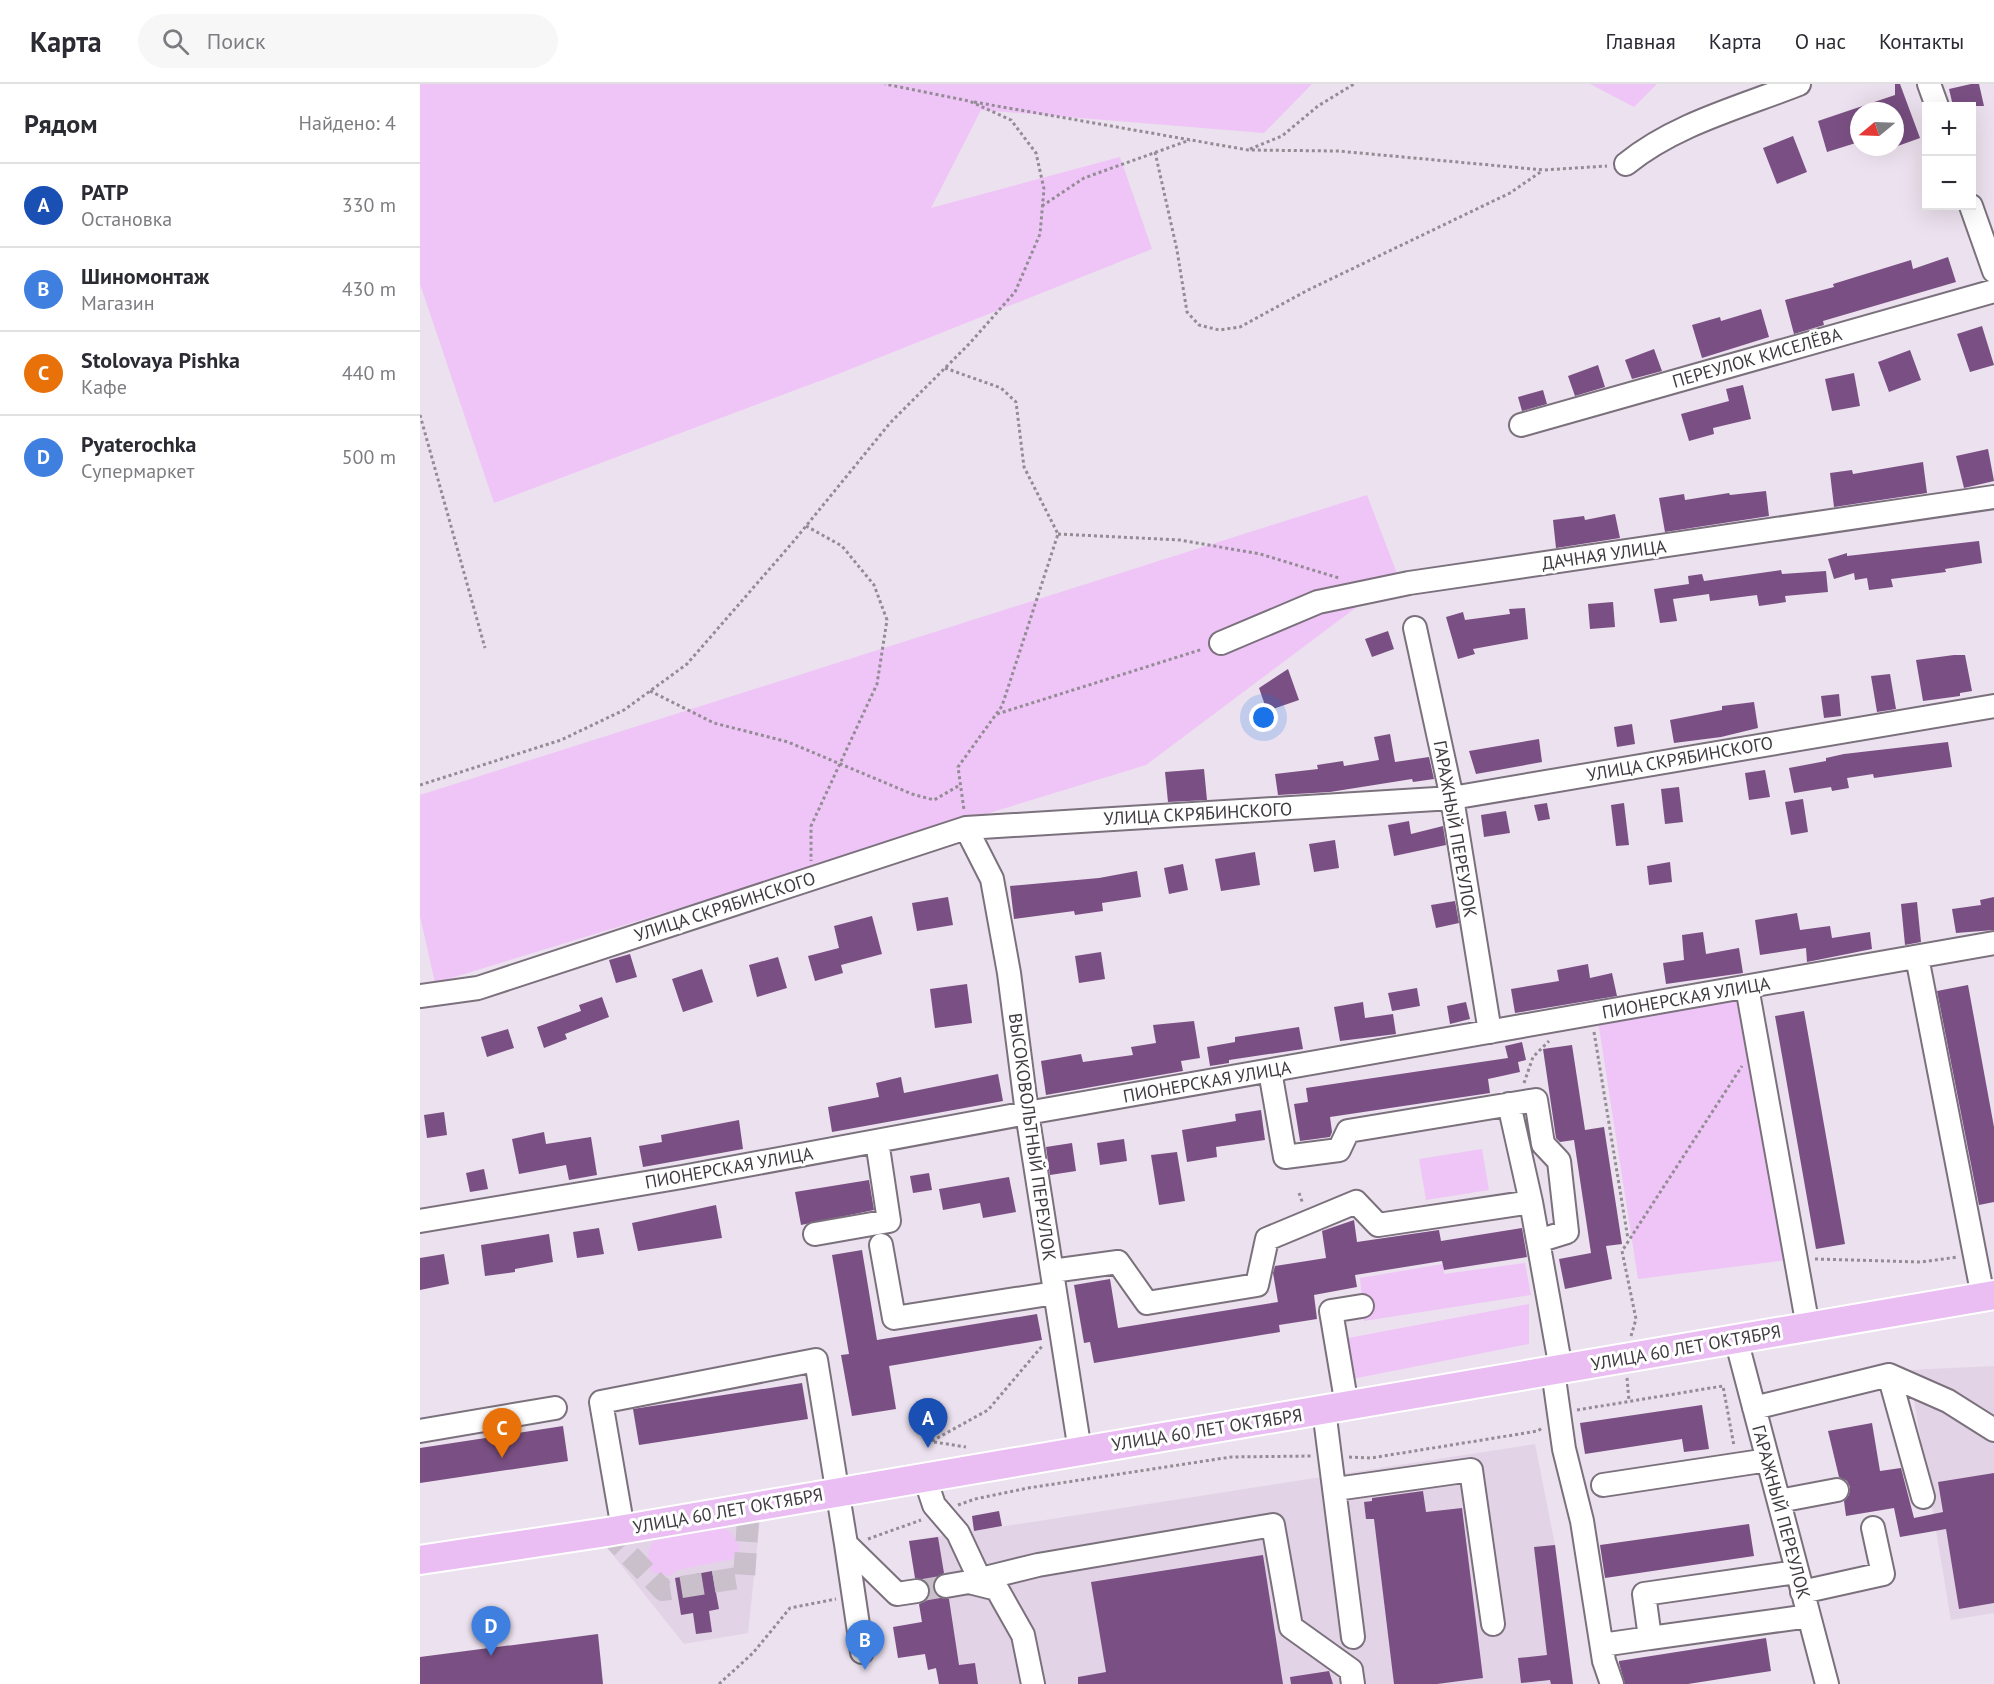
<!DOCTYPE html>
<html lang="ru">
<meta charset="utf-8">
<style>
:root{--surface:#fff;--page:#f7f7f7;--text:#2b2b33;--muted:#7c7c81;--line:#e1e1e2;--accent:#236350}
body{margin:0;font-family:"PT Sans",sans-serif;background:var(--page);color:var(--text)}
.controls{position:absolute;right:18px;top:18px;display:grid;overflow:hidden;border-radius:0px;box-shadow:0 6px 24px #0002}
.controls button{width:54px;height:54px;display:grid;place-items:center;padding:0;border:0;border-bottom:2px solid var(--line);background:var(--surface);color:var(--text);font:30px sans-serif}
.compass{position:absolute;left:1430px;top:18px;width:54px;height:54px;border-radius:50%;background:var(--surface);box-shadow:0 6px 24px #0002;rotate:251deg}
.you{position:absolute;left:844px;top:634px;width:21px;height:21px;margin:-15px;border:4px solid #fff;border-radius:50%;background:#1a73e8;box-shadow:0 0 0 9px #1a73e833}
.badge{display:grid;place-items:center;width:39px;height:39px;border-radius:50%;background:var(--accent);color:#fff;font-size:20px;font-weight:700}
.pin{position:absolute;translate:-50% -50px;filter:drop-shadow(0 2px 3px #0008)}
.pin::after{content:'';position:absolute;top:32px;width:21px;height:18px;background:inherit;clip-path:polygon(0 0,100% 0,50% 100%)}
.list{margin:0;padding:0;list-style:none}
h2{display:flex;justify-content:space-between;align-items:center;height:78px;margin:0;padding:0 24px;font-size:26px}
h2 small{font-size:20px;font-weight:400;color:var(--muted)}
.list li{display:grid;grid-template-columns:39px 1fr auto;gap:18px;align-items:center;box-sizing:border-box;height:84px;padding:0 24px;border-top:2px solid var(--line)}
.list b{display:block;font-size:22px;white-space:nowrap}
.list p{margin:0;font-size:20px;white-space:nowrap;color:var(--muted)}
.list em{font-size:20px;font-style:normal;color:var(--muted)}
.icon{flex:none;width:33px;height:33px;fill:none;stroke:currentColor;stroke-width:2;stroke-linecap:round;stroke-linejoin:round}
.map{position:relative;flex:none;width:1574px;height:1600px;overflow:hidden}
header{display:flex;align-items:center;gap:36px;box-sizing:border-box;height:84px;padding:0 30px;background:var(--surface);border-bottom:2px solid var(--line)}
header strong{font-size:28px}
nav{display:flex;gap:33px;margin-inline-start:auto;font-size:21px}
.search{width:420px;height:54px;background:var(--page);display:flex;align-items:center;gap:15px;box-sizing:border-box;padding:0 21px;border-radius:33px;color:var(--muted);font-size:22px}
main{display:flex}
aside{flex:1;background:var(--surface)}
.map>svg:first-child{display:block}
.built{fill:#e3d3e6}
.green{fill:#efc5f7}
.building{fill:#7a4f83}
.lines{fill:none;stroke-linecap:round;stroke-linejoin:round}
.minor-tunnel{stroke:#c9c0cb;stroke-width:22;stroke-dasharray:22 11;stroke-linecap:butt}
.minor-casing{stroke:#7b717d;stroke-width:26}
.major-casing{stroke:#fff;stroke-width:32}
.path{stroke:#938c95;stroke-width:3;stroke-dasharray:3 3;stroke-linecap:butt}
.minor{stroke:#fff;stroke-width:22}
.major{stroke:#eabdf3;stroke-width:28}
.labels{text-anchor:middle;stroke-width:6;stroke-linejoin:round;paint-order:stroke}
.street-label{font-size:18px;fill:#3f3b40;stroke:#fff}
</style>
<header>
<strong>Карта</strong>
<div class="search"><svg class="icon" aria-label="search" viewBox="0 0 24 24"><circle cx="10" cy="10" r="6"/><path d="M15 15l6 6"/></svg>Поиск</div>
<nav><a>Главная</a><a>Карта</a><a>О нас</a><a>Контакты</a></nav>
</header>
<main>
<aside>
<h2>Рядом<small>Найдено: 4</small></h2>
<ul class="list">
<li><span class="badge" style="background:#1a4fb4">A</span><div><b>PATP</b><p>Остановка</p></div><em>330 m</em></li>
<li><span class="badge" style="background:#3f7fe0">B</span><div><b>Шиномонтаж</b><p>Магазин</p></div><em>430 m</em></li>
<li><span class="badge" style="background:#e8710a">C</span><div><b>Stolovaya Pishka</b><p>Кафе</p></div><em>440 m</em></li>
<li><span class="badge" style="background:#3f7fe0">D</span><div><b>Pyaterochka</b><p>Супермаркет</p></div><em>500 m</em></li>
</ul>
</aside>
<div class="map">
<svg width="1574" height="1600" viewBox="0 0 1574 1600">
<rect width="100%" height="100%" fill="#ece1ee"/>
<path class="built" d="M 1574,1282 L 1574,1529 L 1531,1536 L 1489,1286 Z
M 1115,1360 L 1135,1461 L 1153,1600 L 519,1600 L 516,1585 L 508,1586 L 505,1570 L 478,1574 L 473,1543 L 502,1538 L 489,1457 Z
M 341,1427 L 328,1549 L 264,1560 L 181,1456 Z"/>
<path class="green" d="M 0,0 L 892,0 L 844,49 L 561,26 L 511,124 L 700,73 L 732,165 L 413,292 L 74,419 L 0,200 Z
M 1170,0 L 1237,0 L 1214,23 Z
M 947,411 L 978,492 L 726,681 L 15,899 L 0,832 L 0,711 Z
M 1327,903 L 1375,1175 L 1218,1195 L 1178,937 Z
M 1062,1065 L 1069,1106 L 1006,1116 L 999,1075 Z
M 1105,1179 L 1111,1211 L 944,1237 L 940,1194 L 1023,1180 L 1024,1190 Z
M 1109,1220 L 1109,1260 L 932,1295 L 923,1255 Z
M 294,1442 C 310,1445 315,1451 320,1466 L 313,1475 L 258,1486 L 250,1492 L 233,1489 C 225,1478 227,1465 235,1455 Z"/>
<path class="building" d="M 1475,0 L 1480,0 L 1500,54 L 1475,63 L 1475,27 L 1439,27 L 1439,58 L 1407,68 L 1398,37 L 1475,11 Z
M 1551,0 L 1559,0 L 1564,22 L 1533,22 L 1529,5 Z
M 1373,52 L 1387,88 L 1357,100 L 1343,64 Z
M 1528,173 L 1536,198 L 1403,237 L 1404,241 L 1374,250 L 1365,216 L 1414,203 L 1413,200 L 1491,176 L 1493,185 Z
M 1341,225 L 1349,253 L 1282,274 L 1272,241 L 1300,233 L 1301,237 Z
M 1562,242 L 1574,281 L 1550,288 L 1537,250 Z
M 1234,265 L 1242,287 L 1212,295 L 1205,276 Z
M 1490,266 L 1501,296 L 1469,308 L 1458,278 Z
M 1178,281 L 1185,303 L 1155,312 L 1148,292 Z
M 1434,289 L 1440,322 L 1412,327 L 1405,295 Z
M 1323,301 L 1331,335 L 1293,344 L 1294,350 L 1269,357 L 1261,330 L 1309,317 L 1306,305 Z
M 1123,306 L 1127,320 L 1102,327 L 1098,313 Z
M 1568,365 L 1574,397 L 1544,404 L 1536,372 Z
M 1503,378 L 1507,409 L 1414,423 L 1410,389 L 1432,386 L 1433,390 Z
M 1346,407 L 1349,432 L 1245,448 L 1239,414 L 1264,410 L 1265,416 L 1309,409 L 1310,411 Z
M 1195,430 L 1200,454 L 1136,464 L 1133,436 L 1164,432 L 1165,436 Z
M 1559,457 L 1562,479 L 1525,485 L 1526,488 L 1471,495 L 1473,503 L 1449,506 L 1447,494 L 1435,496 L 1434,489 L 1414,495 L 1408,475 L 1427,469 L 1427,472 Z
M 1361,486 L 1362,490 L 1406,487 L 1408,508 L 1365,512 L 1366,518 L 1339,522 L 1337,511 L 1290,517 L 1289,510 L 1253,515 L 1257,537 L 1240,539 L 1234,505 L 1269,500 L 1268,492 L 1282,490 L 1284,497 Z
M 1193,518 L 1195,543 L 1170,545 L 1168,520 Z
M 1105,524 L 1108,555 L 1053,565 L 1055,570 L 1038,575 L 1026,533 L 1043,528 L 1045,536 L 1090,530 L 1089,525 Z
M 968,547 L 974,565 L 952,573 L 945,555 Z
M 1534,571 L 1545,571 L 1552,607 L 1540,609 L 1540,612 L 1503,617 L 1496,576 Z
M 868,585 L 879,616 L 847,627 L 839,604 Z
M 1470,590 L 1476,625 L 1457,628 L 1451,592 Z
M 1419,610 L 1421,632 L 1404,634 L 1401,612 Z
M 1334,618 L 1338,644 L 1301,653 L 1254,659 L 1250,636 L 1302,626 L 1302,622 Z
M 1212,640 L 1215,660 L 1197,663 L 1194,643 Z
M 970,650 L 975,678 L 1009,673 L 1014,695 L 993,698 L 992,695 L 910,708 L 858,711 L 855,690 L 898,685 L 897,681 L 923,677 L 924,682 L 959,676 L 954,653 Z
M 1119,655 L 1122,678 L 1056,690 L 1049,667 Z
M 1528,658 L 1532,683 L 1454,694 L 1453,690 L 1427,694 L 1429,704 L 1412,707 L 1411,703 L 1374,709 L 1369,684 L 1406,677 L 1406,674 L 1424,670 Z
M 784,685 L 787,716 L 748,718 L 745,688 Z
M 1345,686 L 1350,713 L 1329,716 L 1325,689 Z
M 1259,703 L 1263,738 L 1245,740 L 1241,705 Z
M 1383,715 L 1388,748 L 1371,751 L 1365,718 Z
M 1127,719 L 1130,735 L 1118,737 L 1114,721 Z
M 1204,719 L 1209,761 L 1196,762 L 1191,721 Z
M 1086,727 L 1090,749 L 1064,753 L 1061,731 Z
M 989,737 L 991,750 L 1023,742 L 1026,761 L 974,772 L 968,741 Z
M 915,756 L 919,784 L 894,788 L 889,760 Z
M 835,768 L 840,801 L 801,807 L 795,775 Z
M 1250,778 L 1252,798 L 1229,801 L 1227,782 Z
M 763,780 L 768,806 L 749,810 L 744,784 Z
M 717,787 L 721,813 L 682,819 L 683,827 L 655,831 L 654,827 L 594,835 L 590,802 L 679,794 Z
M 528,813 L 533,841 L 497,847 L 492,819 Z
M 1574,813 L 1574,846 L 1536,849 L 1532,825 L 1561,821 L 1560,816 Z
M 1035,817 L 1039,839 L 1016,844 L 1011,821 Z
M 1497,818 L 1501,858 L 1485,861 L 1481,820 Z
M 1377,829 L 1380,846 L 1410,842 L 1412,854 L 1450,848 L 1452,865 L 1387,878 L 1386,864 L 1340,871 L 1335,836 Z
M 452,832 L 462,870 L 421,881 L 423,889 L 395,897 L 388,872 L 419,864 L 414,842 Z
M 1283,848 L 1286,870 L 1319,864 L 1323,889 L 1246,900 L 1243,879 L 1264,876 L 1262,851 Z
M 681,868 L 685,895 L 659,899 L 655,872 Z
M 210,870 L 217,893 L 196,899 L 189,876 Z
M 358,873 L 367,904 L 337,913 L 329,881 Z
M 1168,880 L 1170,894 L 1192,889 L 1197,912 L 1095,929 L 1091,905 L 1139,897 L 1137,886 Z
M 282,885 L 293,918 L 263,928 L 252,895 Z
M 547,900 L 552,939 L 515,944 L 510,905 Z
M 1548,901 L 1574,1043 L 1574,1118 L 1559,1121 L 1517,907 Z
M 997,904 L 1000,922 L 972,927 L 968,909 Z
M 182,913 L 189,933 L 145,950 L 147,955 L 124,964 L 117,943 L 161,927 L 159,921 Z
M 943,918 L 945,934 L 973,930 L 976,950 L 920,957 L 914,923 Z
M 1046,918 L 1050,935 L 1030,940 L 1027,922 Z
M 1384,927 L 1425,1160 L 1396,1165 L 1355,932 Z
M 774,937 L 780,974 L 761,977 L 763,987 L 626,1011 L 621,977 L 661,970 L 663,978 L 713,971 L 711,963 L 736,959 L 733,941 Z
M 879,943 L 883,965 L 809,976 L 809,979 L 790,982 L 787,963 L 815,958 L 815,953 Z
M 88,945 L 94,964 L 67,973 L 61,953 Z
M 1102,958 L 1106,976 L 1098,978 L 1100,988 L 1068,995 L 1070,1009 L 910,1033 L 912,1048 L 910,1053 L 880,1057 L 874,1020 L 888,1018 L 886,1004 L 1088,974 L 1085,962 Z
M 1152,961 L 1165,1046 L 1184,1043 L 1202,1160 L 1186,1162 L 1192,1195 L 1145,1205 L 1139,1175 L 1171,1169 L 1154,1056 L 1140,1058 L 1136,1054 L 1123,965 Z
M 578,990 L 583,1017 L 412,1048 L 408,1023 L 459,1013 L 456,999 L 481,993 L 484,1009 Z
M 841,1026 L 845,1056 L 796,1063 L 797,1073 L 767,1078 L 762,1046 L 816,1037 L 815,1030 Z
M 24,1028 L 27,1051 L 7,1054 L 4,1031 Z
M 319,1036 L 323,1065 L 223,1083 L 219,1062 L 242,1058 L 241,1051 Z
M 124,1048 L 126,1060 L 171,1053 L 177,1091 L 149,1096 L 146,1081 L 99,1090 L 92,1055 Z
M 704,1055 L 707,1077 L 680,1081 L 677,1059 Z
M 652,1059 L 656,1087 L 630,1091 L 626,1063 Z
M 757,1068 L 765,1117 L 739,1121 L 731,1071 Z
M 64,1085 L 68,1105 L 50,1108 L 46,1089 Z
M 509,1089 L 512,1106 L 493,1109 L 490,1092 Z
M 589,1093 L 596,1128 L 563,1134 L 560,1119 L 523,1126 L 519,1105 Z
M 449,1096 L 454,1126 L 381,1141 L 375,1108 Z
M 296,1121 L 302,1154 L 218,1167 L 212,1139 Z
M 934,1136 L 937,1158 L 1019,1146 L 1021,1157 L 1102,1144 L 1107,1173 L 1024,1186 L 1022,1177 L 935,1191 L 937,1203 L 894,1211 L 897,1235 L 859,1241 L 860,1248 L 674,1279 L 670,1258 L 664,1259 L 654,1201 L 690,1195 L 698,1244 L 858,1218 L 853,1189 L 855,1182 L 906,1174 L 902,1147 Z
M 179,1144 L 184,1170 L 157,1174 L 153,1148 Z
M 129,1150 L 133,1178 L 95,1185 L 95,1188 L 65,1192 L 61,1161 Z
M 442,1166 L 457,1256 L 617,1230 L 622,1256 L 469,1282 L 476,1325 L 432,1332 L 421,1271 L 429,1270 L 412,1171 Z
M 24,1170 L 29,1200 L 0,1206 L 0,1174 Z
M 382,1299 L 388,1335 L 219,1361 L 213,1325 Z
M 1282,1321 L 1289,1365 L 1264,1368 L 1262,1355 L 1165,1370 L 1160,1339 Z
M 1452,1339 L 1460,1387 L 1481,1384 L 1494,1434 L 1523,1428 L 1518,1398 L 1574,1389 L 1574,1519 L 1539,1525 L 1526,1445 L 1480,1453 L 1474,1424 L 1426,1432 L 1424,1417 L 1429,1411 L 1430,1403 L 1427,1397 L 1419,1393 L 1408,1347 Z
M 143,1342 L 148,1377 L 0,1399 L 0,1364 Z
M 1003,1407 L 1006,1428 L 1042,1424 L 1063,1594 L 1017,1600 L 974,1600 L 954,1435 L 946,1435 L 944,1418 L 952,1417 L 952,1414 Z
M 579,1427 L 582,1442 L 554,1447 L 552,1432 Z
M 1329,1440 L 1334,1472 L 1185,1494 L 1180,1461 Z
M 518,1453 L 524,1489 L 514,1497 L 513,1505 L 521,1514 L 529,1515 L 539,1581 L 555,1579 L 558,1600 L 519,1600 L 516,1584 L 508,1586 L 505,1570 L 478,1574 L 473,1543 L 502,1538 L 499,1520 L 506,1517 L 510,1506 L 507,1498 L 495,1494 L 489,1457 Z
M 1135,1461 L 1153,1600 L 1131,1600 L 1130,1596 L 1101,1599 L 1098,1574 L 1127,1571 L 1114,1463 Z
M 843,1471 L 863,1600 L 658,1600 L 658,1593 L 686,1588 L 671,1498 Z
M 292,1487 L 299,1525 L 289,1527 L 292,1548 L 276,1550 L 273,1529 L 261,1531 L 255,1494 Z
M 178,1550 L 183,1600 L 0,1600 L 0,1573 Z
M 1346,1554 L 1351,1587 L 1268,1600 L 1205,1600 L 1199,1579 L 1199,1577 Z
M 909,1587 L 913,1600 L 871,1600 L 870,1593 Z"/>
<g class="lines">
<path class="minor-tunnel" d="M 187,1448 L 243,1506 L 324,1493 L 329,1422
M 497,1507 L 526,1502"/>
<g class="minor-casing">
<path id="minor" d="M 1509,0 L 1517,22
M 1206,80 C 1255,40 1321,23 1379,0
M 1551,122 L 1574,187
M 1101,341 L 1574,207
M 995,544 L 1032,714 L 1070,948
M 801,559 L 898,518 L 989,499 L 1574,413
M 546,744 L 572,795 L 589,889 L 607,1029 L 660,1367
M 1497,873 L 1563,1213
M 1327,903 L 1388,1243
M 0,912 L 58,904 L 546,744 L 1032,714 L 1574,622
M 850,987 L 865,1073 L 919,1066 L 928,1047 L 1116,1016 L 1123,1060 L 1139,1077 L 1147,1148 L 1118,1157
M 1089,1020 L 1111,1118
M 0,1137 L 262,1093 L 607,1029 L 1574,859
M 395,1150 L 469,1137 L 457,1057
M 461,1161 L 474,1234 L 635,1209
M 632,1187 L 698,1178 L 727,1219 L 837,1201 L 847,1155 L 936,1118 L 958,1141 L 1111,1118 L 1141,1285
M 1316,1255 L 1407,1600
M 1133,1287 L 1144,1365 L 1162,1437 L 1184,1577 L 1192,1600
M 1469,1291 L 1528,1317 L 1574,1346
M 927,1322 L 911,1227 L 942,1222
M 1334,1324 L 1469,1291 L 1503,1413
M 904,1326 L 933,1553
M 0,1347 L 135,1324
M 505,1394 L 514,1421 L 538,1449 L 560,1496
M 1183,1401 L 1348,1376
M 916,1405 L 1051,1386 L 1073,1540
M 1359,1417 L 1417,1406
M 203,1445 L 181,1318 L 396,1276 L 426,1460 L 477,1510 L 497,1507
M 426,1460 L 442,1568
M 1377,1488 L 1224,1510 L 1230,1554 L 1389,1532
M 549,1498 L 618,1481 L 853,1441 L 871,1543 L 931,1586 L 933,1600
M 526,1502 L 549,1498 L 577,1505 L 603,1551 L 613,1600
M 1382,1508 L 1463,1490 L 1453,1444
M 1182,1561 L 1230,1554"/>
</g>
<g class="major-casing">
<path id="major" d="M 0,1476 L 187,1448 L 1574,1211"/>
</g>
<path class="path" d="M 554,18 L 828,66 L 918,67 L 1124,86 L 1187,82
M 830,65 L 862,52 L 898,22 L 934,0
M 735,68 L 757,166 L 767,228 L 779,241 L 799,246 L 820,243 L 888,206 L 1090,109 L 1122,87
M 622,122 L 664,94 L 770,56
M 525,284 L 581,304 L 596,318 L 604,383 L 638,450 L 582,622 L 538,683 L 544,726
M 0,331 L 65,564
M 386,442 L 422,462 L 454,501 L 467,536 L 457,600 L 391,742 L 391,777
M 638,450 L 760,456 L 840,470 L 919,494
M 230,607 L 294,639 L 368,658 L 492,710 L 514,716 L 540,701
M 577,630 L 783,565
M 0,701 L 141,656 L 204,626 L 267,580 L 373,458 L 470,339 L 550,259 L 595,208 L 620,150 L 624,105 L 616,69 L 591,36 L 549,17 L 465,0
M 1174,948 L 1208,1155
M 1104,999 L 1113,973 L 1129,957
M 879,1109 L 883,1120
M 1395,1175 L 1501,1178 L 1538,1173
M 1211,1252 L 1216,1235 L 1202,1167 L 1322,982
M 1207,1294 L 1209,1317
M 1157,1326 L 1303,1302 L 1314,1362
M 512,1357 L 568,1326 L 623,1261
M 514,1358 L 546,1363
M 929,1373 L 951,1374 L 1118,1347 L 1123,1343
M 538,1421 L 555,1415 L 608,1404 L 811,1373 L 893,1372
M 448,1455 L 501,1436
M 299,1600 L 333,1569 L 370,1524 L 416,1515"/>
<use href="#minor" class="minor"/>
<use href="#major" class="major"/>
</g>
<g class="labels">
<g class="street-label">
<text transform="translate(1337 274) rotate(-16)" y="6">ПЕРЕУЛОК КИСЕЛЁВА</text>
<text transform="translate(1184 471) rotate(-8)" y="6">ДАЧНАЯ УЛИЦА</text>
<text transform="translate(1260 675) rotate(-10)" y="6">УЛИЦА СКРЯБИНСКОГО</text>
<text transform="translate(778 730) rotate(-3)" y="6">УЛИЦА СКРЯБИНСКОГО</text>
<text transform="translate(1035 745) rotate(80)" y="6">ГАРАЖНЫЙ ПЕРЕУЛОК</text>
<text transform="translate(305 823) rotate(-18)" y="6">УЛИЦА СКРЯБИНСКОГО</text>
<text transform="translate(1266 914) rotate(-10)" y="6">ПИОНЕРСКАЯ УЛИЦА</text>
<text transform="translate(787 998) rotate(-10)" y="6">ПИОНЕРСКАЯ УЛИЦА</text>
<text transform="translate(612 1053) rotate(82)" y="6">ВЫСОКОВОЛЬТНЫЙ ПЕРЕУЛОК</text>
<text transform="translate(309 1084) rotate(-10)" y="6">ПИОНЕРСКАЯ УЛИЦА</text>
<text transform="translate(1266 1264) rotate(-10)" y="6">УЛИЦА 60 ЛЕТ ОКТЯБРЯ</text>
<text transform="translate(787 1346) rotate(-9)" y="6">УЛИЦА 60 ЛЕТ ОКТЯБРЯ</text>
<text transform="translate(308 1427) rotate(-10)" y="6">УЛИЦА 60 ЛЕТ ОКТЯБРЯ</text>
<text transform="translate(1361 1428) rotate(75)" y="6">ГАРАЖНЫЙ ПЕРЕУЛОК</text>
</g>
</g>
</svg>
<div class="controls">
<button>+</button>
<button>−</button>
</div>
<svg class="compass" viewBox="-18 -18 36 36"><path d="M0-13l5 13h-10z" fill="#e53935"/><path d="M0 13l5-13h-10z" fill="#7c7c81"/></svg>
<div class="you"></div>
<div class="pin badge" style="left:508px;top:1364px;background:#1a4fb4">A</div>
<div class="pin badge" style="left:445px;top:1586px;background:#3f7fe0">B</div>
<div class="pin badge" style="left:82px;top:1374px;background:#e8710a">C</div>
<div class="pin badge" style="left:71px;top:1572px;background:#3f7fe0">D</div>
</div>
</main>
